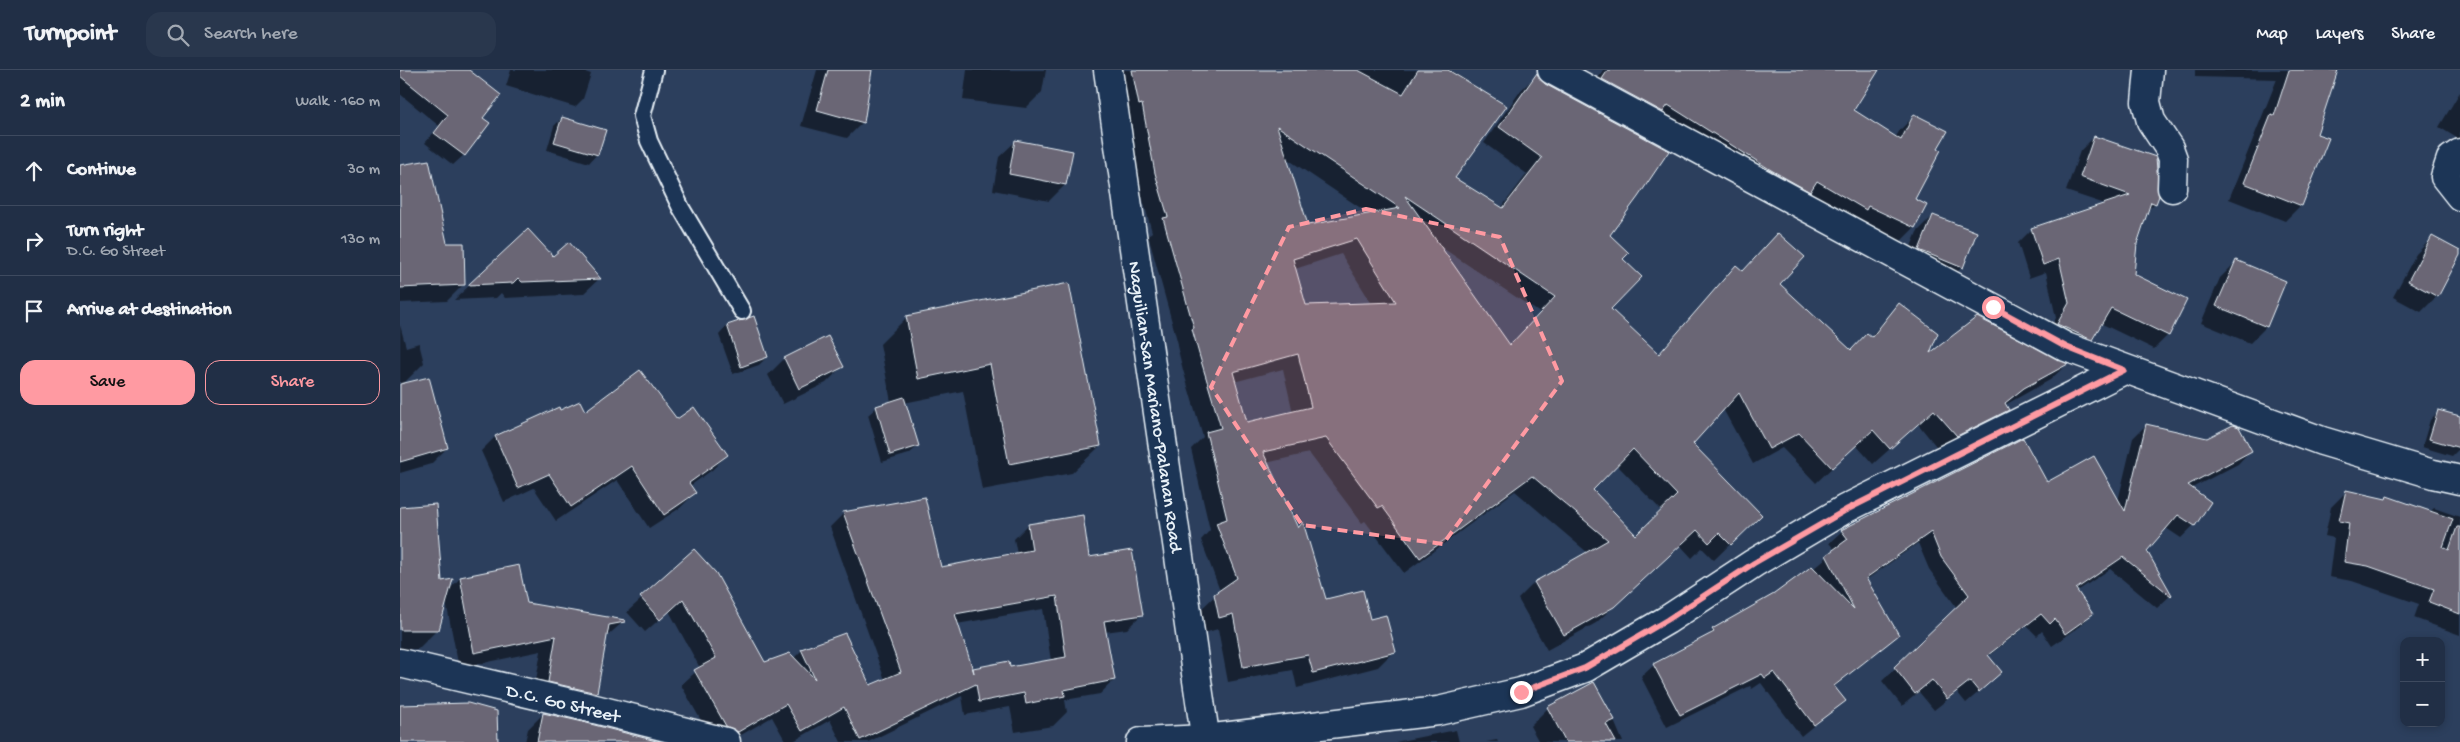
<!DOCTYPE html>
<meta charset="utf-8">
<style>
:root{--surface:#212f46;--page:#29374d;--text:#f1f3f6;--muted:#a2a9b3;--line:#3e4a5f;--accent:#ff9aa2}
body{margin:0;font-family:"Gochi Hand",sans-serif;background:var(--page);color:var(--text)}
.controls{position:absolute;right:15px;bottom:15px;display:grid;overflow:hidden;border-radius:10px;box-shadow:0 2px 8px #0003}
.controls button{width:45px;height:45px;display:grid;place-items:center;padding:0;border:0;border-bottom:1px solid var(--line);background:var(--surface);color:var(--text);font:25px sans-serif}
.stop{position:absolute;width:15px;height:15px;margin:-11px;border:4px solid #ff9aa2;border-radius:50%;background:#fff}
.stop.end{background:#ff9aa2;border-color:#fff;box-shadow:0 1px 5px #0008}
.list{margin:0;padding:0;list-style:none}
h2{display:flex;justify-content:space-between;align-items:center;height:65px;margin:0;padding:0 20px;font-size:21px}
h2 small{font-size:16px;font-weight:400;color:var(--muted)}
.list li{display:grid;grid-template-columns:32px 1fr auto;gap:15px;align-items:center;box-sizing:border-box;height:70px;padding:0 20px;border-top:1px solid var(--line)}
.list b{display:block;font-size:19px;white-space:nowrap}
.list p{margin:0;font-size:16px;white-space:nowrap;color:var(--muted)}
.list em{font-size:16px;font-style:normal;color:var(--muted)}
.actions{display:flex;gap:10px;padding:15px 20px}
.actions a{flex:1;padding:11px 0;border:1px solid var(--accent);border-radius:15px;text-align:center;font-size:18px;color:var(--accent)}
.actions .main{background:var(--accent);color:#111}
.icon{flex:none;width:28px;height:28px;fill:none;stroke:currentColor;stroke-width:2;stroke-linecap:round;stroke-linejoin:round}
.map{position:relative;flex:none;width:2060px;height:672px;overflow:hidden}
header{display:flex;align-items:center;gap:30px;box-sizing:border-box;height:70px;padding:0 25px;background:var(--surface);border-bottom:1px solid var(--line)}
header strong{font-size:24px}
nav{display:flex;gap:28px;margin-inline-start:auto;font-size:18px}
.search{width:350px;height:45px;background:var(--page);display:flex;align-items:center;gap:12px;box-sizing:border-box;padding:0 18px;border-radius:15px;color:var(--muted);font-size:19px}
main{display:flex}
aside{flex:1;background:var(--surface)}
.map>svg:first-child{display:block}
.shadow{fill:#0007;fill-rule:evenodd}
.building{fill:#6a6675;stroke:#e8f1f8;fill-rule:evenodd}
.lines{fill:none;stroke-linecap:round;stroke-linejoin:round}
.lane-casing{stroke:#e8f1f8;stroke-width:20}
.street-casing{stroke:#e8f1f8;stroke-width:31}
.secondary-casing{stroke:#e8f1f8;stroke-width:31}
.lane{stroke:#1d3557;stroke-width:16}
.street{stroke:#1d3557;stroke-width:28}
.secondary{stroke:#1d3557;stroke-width:28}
.route{stroke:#ff9aa2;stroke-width:6}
.marked{fill:#ff9aa2;fill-opacity:0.2;stroke:#ff9aa2;stroke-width:4;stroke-dasharray:10 6;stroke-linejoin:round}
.labels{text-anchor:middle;stroke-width:4;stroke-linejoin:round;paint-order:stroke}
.street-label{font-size:19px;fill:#e8f1f8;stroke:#1d3557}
</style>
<header>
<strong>Turnpoint</strong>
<div class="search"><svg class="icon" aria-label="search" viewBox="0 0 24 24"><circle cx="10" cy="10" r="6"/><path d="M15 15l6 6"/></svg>Search here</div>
<nav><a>Map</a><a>Layers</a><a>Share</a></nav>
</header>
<main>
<aside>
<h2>2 min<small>Walk · 160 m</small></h2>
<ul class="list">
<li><svg class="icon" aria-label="ahead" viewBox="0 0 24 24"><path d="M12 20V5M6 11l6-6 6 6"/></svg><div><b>Continue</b></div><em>30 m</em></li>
<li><svg class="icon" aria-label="right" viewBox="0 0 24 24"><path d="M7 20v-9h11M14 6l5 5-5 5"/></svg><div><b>Turn right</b><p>D.C. Go Street</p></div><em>130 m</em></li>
<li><svg class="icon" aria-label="arrive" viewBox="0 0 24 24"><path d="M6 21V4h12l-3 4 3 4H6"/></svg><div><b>Arrive at destination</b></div></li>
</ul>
<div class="actions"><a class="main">Save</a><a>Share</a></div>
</aside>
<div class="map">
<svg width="2060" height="672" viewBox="0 0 2060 672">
<rect width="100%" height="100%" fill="#2c3f5d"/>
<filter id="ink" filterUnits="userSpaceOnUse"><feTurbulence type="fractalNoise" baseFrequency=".02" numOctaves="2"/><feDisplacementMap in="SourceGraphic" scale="10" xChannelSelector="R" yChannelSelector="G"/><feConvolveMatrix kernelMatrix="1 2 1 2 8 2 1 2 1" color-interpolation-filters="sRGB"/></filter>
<g filter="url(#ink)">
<path class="shadow" d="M 0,0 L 66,0 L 81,48 L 64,85 L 53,95 L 25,73 L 39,56 L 0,24 Z
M 111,0 L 179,0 L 191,4 L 183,29 L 175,37 L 106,16 Z
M 417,0 L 471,0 L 463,52 L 447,68 L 401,56 Z
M 567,0 L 646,0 L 642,22 L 626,38 L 563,30 Z
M 713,0 L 1050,0 L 1106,36 L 1054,108 L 1101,138 L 1127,104 L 1084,73 L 1121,20 L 1137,5 L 1208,165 L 1221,189 L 1209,239 L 1258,285 L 1321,213 L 1342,202 L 1378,214 L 1451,281 L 1470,267 L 1499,235 L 1527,286 L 1666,295 L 1650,310 L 1605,335 L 1607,340 L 1591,356 L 1540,381 L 1518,354 L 1473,394 L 1456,375 L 1416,413 L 1382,378 L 1353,394 L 1323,339 L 1291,374 L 1360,445 L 1314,490 L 1302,478 L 1292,488 L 1280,475 L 1196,553 L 1147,580 L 1118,529 L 1134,513 L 1188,483 L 1115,421 L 1004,503 L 965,451 L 962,453 L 909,383 L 866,393 L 926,531 L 969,550 L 994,581 L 978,597 L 897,618 L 893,600 L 828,612 L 818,559 L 804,563 L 799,541 L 820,521 L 801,470 L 810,460 L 791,379 L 803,367 L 783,300 L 777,276 L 778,274 L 748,165 L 752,162 L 740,119 L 726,50 ZM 886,88 L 971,145 L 907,157 ZM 1038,175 L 1140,243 L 1109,276 ZM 941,184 L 972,234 L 905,236 L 895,199 ZM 883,299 L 893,343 L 846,354 L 834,312 ZM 1216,394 L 1262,441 L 1236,467 L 1191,419 Z
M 1203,0 L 1429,0 L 1452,40 L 1495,68 L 1500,60 L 1515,45 L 1513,129 L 1526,135 L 1514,158 L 1499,173 L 1188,24 Z
M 1795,0 L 1936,0 L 1916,64 L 1901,135 L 1885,151 L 1829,129 L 1877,9 L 1795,7 Z
M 2060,22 L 2060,70 L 2039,57 Z
M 162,48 L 197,84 L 189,93 L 147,80 L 154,56 Z
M 1694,67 L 1755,133 L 1747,141 L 1735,174 L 1732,205 L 1768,265 L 1754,279 L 1700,253 L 1691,269 L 1677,283 L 1644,268 L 1656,248 L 1646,202 L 1629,208 L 1618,173 L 1632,159 L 1705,134 L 1666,121 L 1680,81 Z
M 616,71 L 665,115 L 649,131 L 593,120 L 599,87 Z
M 0,96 L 46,175 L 64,214 L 47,231 L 0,233 Z
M 1533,146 L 1562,197 L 1546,214 L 1503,196 L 1517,162 Z
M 127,161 L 153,188 L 199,209 L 183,224 L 105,228 L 101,223 L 96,228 L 54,230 Z
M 2032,168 L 2060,183 L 2037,226 L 2021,242 L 1993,227 L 2016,184 Z
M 1836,192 L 1885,212 L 1866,257 L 1850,273 L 1801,253 L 1820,208 Z
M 668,215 L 700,376 L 672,403 L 582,420 L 563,321 L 504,333 L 518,376 L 509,384 L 482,392 L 468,345 L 477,337 L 491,332 L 480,274 L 507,247 Z
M 353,247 L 367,287 L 359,295 L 333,304 L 319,265 L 327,256 Z
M 0,255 L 6,277 L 19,273 L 24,293 L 2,315 L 47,378 L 31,394 L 0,403 Z
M 384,289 L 442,297 L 426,313 L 383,334 L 368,305 Z
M 160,341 L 277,350 L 327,385 L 312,400 L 290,416 L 295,423 L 280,438 L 249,458 L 217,410 L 156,451 L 134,418 L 104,432 L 81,381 L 95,367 Z
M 2039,341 L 2060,348 L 2060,378 L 2052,386 L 2022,377 L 2030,350 Z
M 1746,355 L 1850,381 L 1838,394 L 1790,419 L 1810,432 L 1794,455 L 1781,468 L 1766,458 L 1746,481 L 1771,525 L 1757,538 L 1710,499 L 1676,522 L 1692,544 L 1679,557 L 1652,576 L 1642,561 L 1637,566 L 1627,556 L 1587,587 L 1588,614 L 1566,633 L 1557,622 L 1534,640 L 1519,622 L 1502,636 L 1482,611 L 1557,538 L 1529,499 L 1518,473 L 1466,510 L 1497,565 L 1434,617 L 1444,631 L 1401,666 L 1361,613 L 1352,619 L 1350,616 L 1267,657 L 1241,607 L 1254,595 L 1306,568 L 1313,560 L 1351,542 L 1413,499 L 1435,480 L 1429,473 L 1442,461 L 1623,369 L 1647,414 L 1718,431 L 1733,368 Z
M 1946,422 L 1985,430 L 1987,428 L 2030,442 L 2034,438 L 2060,447 L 2060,565 L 2014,548 L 2019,534 L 1952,511 L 1929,507 L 1934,468 L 1925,466 L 1931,437 Z
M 0,438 L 41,512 L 49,520 L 60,508 L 126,534 L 223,552 L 205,568 L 195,623 L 179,639 L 133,628 L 141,581 L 59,598 L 46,532 L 38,559 L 18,579 L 0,579 Z
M 444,443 L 540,499 L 617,484 L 614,469 L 628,455 L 688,488 L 741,545 L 727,559 L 705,562 L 714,610 L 700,624 L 665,630 L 667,642 L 653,656 L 615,662 L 610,637 L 565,645 L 562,626 L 468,672 L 441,672 L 430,650 L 392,672 L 386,672 L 372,647 L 329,672 L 312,670 L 281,615 L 300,598 L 269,541 L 245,562 L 227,542 L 294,481 L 365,594 L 394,588 L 402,580 L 445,565 L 470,617 L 485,610 L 430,457 ZM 643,539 L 651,591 L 609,599 L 572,601 L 557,554 Z
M 1148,638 L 1209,639 L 1223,672 L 1139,672 L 1130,656 Z
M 143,644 L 256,672 L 125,672 L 128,659 Z
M 1056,660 L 1059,672 L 995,672 Z
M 1097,670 L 1098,672 L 1086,672 Z"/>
<path class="building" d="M 0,0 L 69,0 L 101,25 L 83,48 L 90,53 L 65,86 L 34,63 L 48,45 L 0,6 Z
M 428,0 L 472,0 L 464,53 L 417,40 Z
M 732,0 L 958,0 L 1003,24 L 1018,0 L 1048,0 L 1107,36 L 1055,108 L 1103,138 L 1142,88 L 1099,57 L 1137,3 L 1145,14 L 1269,81 L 1238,127 L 1210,165 L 1229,183 L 1223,189 L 1242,207 L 1211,239 L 1259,284 L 1336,195 L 1343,201 L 1378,163 L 1405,187 L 1380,214 L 1451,280 L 1467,263 L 1472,267 L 1499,233 L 1538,263 L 1530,283 L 1577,247 L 1668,294 L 1624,318 L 1605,333 L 1609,340 L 1557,366 L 1534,340 L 1490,379 L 1473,360 L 1432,398 L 1399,363 L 1369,379 L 1339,323 L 1293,374 L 1362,445 L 1331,475 L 1319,463 L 1309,473 L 1297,460 L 1214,537 L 1164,565 L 1134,512 L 1208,470 L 1132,406 L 1020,488 L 982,436 L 978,438 L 926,368 L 863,382 L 898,458 L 903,452 L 926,529 L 963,520 L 970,549 L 986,545 L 996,582 L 913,603 L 908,585 L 843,597 L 833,544 L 819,548 L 814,524 L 837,508 L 816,453 L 827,449 L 806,362 L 821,358 L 799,284 L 792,259 L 794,258 L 763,148 L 768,147 L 755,103 L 742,34 L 739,35 ZM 877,56 L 1000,138 L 908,155 ZM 1005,126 L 1155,227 L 1110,275 L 1022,150 ZM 957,169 L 996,232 L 906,235 L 893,189 ZM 898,284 L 911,337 L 847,352 L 833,302 ZM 1233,379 L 1277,425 L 1236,465 L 1193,420 Z
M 1208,0 L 1479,0 L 1454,40 L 1501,70 L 1514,44 L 1548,61 L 1538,78 L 1541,80 L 1515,129 L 1527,135 L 1515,158 L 1468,136 L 1466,140 L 1417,111 L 1410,122 L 1371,100 L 1268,35 L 1263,42 L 1202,9 Z
M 1889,0 L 1938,0 L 1917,64 L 1929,68 L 1902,136 L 1844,113 L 1871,45 L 1874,46 Z
M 162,47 L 206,60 L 198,85 L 154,72 Z
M 1694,66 L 1756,87 L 1759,126 L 1756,134 L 1751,132 L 1737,174 L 1734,204 L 1787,230 L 1769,266 L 1711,238 L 1692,270 L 1657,254 L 1669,233 L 1659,189 L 1643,195 L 1631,158 L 1730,125 L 1680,107 Z
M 615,70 L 673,81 L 666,115 L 609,104 Z
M 29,90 L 47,173 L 64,173 L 65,215 L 0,218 L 0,95 Z
M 1533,145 L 1577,162 L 1563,198 L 1519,180 Z
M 128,159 L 153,186 L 169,172 L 201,209 L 122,212 L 118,208 L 113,213 L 68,215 Z
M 2032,166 L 2060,181 L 2060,185 L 2038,227 L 2008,211 Z
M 1836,190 L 1886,211 L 1867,257 L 1816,236 Z
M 669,213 L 701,376 L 609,394 L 590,294 L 518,309 L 506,246 Z
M 354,246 L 368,287 L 341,297 L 327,255 Z
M 428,266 L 444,297 L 399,319 L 384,288 Z
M 240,300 L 277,349 L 294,337 L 328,385 L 289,413 L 296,423 L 264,445 L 232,396 L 171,437 L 149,404 L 118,418 L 95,366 L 159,337 L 160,340 L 180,331 L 185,341 Z
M 29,307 L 48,378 L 0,392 L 0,314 Z
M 504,327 L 519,376 L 490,385 L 476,336 Z
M 2038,340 L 2060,346 L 2060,378 L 2029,369 Z
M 1746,354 L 1807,368 L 1833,355 L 1839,357 L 1852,381 L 1788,415 L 1811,432 L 1795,456 L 1778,445 L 1747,481 L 1772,525 L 1771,526 L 1723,487 L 1676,519 L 1693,544 L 1665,564 L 1655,549 L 1650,554 L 1641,544 L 1588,585 L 1602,602 L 1579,622 L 1570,611 L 1547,629 L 1532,610 L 1515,624 L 1494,597 L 1569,525 L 1541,487 L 1531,462 L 1466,508 L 1499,565 L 1434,616 L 1446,631 L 1414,655 L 1374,602 L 1365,608 L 1362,604 L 1280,645 L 1253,594 L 1314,562 L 1312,559 L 1374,524 L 1412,496 L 1454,539 L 1426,485 L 1448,469 L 1441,460 L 1623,368 L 1647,412 L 1694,386 L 1725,441 Z
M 1946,420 L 1986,429 L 1987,426 L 2053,449 L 2043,477 L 2049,480 L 2057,457 L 2060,457 L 2060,544 L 2029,532 L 2034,519 L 1968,496 L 1944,492 L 1949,453 L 1939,451 Z
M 525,427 L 541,497 L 632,480 L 628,454 L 683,445 L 689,487 L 732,480 L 743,545 L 704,551 L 715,610 L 664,620 L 665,626 L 626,634 L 624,623 L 579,632 L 576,614 L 460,670 L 444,637 L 402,661 L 386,634 L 338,662 L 326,656 L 294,600 L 316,588 L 283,529 L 260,550 L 240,527 L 294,479 L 316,503 L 365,592 L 390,583 L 415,609 L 401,579 L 445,563 L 470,615 L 501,602 L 443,442 ZM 657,526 L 666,587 L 610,597 L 609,591 L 573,598 L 574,603 L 555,544 Z
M 36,434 L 42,511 L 53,509 L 39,560 L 0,560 L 0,437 Z
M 119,495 L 127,533 L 225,550 L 225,552 L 209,555 L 197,623 L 148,612 L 156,566 L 74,583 L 60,507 Z
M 1194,612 L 1215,650 L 1206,654 L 1216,672 L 1166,672 L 1147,637 Z
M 68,633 L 97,641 L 98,672 L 0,672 L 0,635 Z
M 143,643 L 179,651 L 260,672 L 137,672 Z"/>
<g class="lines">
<g class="lane-casing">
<path id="lane" d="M 254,0 L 242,46 L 249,71 L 281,138 L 342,241"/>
</g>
<g class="street-casing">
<g id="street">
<path d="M 1152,0 L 1666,277 L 1922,371 L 2033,404 L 2060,410"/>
<path d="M 1749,0 L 1746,32 L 1751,51 L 1769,78 L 1773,89 L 1772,118"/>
<path d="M 2060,83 L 2051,89 L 2045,107 L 2060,126"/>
<path id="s1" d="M 0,593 L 183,636 L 326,672"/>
<path d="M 741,672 L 805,669 L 1038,641 L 1121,622 L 1185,598 L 1267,550 L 1354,493 L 1445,439 L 1724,300"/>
</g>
</g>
<g class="secondary-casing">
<g id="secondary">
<path id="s2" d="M 708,0 L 806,672"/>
</g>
</g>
<use href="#lane" class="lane"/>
<use href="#street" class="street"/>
<use href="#secondary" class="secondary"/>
</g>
</g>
<g class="lines" filter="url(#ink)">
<path class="route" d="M 1121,622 L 1185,598 L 1267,550 L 1354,493 L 1446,440 L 1724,300 L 1666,277 L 1593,237"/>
</g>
<path class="marked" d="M 966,139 L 1100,167 L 1162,311 L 1043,474 L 902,455 L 811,317 L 889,157 Z"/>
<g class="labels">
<g class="street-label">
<text dy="7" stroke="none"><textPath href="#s2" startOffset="340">Naguilian-San Mariano-Palanan Road</textPath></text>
<text dy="7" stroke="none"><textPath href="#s1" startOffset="168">D.C. Go Street</textPath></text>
</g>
</g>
</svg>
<div class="controls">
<button>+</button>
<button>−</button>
</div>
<div class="stop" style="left:1593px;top:237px"></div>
<div class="stop end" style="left:1121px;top:622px"></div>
</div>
</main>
